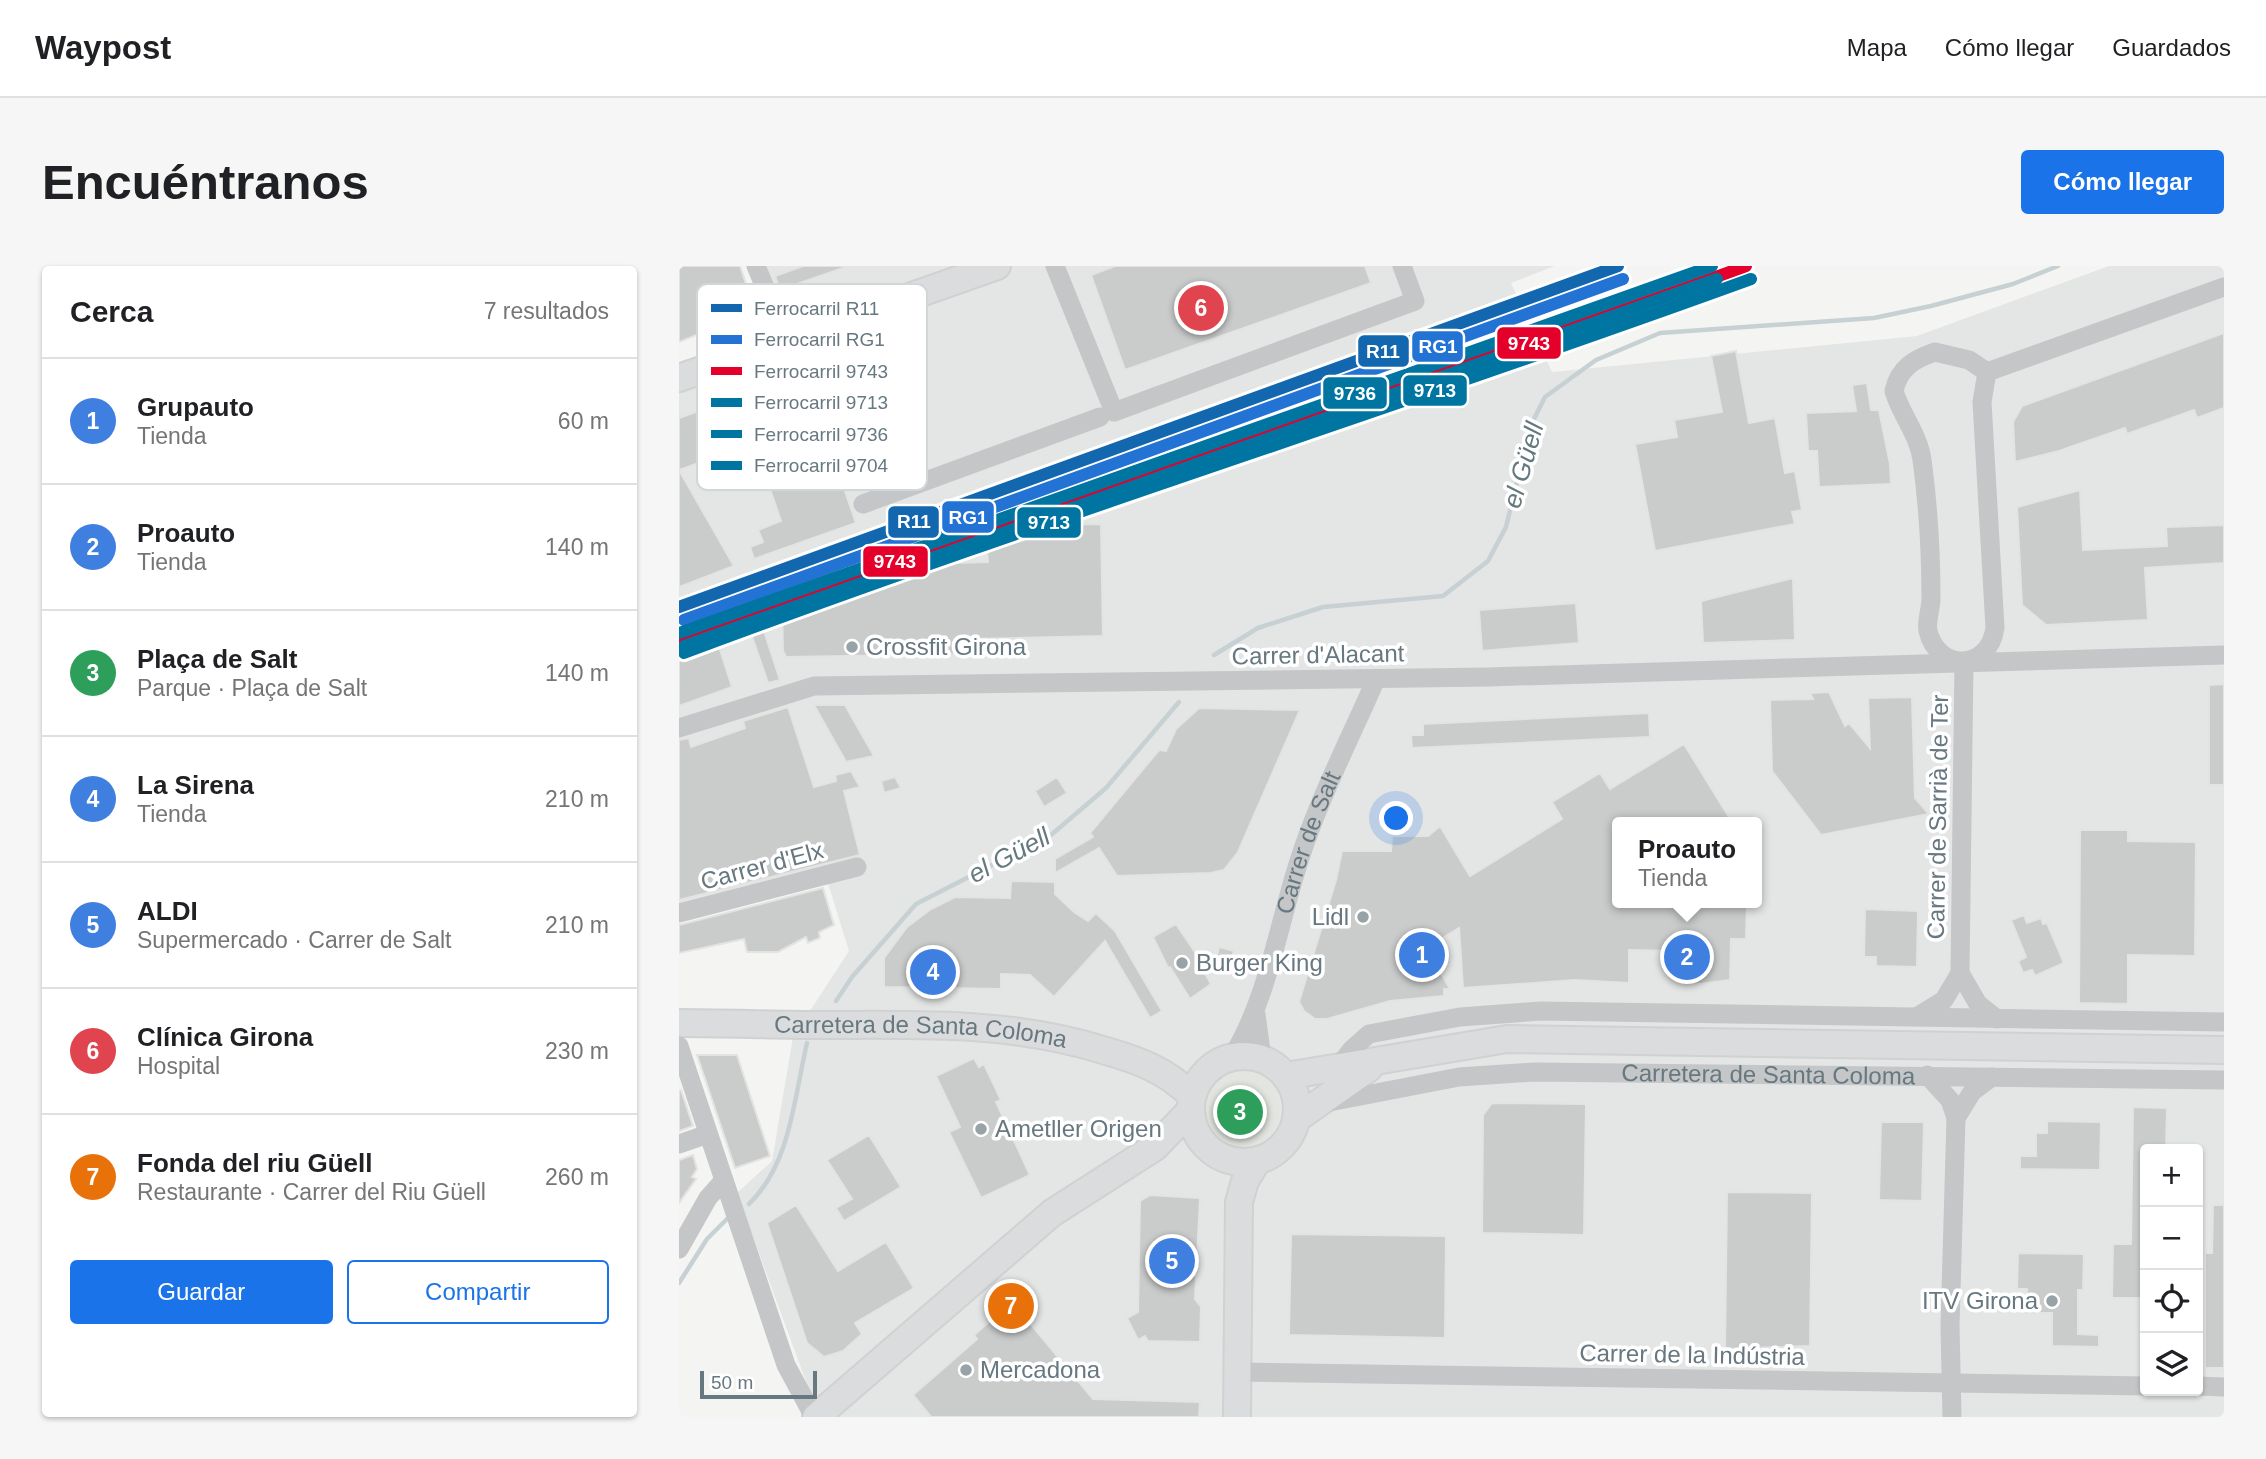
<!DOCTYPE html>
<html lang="es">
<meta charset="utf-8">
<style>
:root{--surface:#fff;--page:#f6f6f6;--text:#202124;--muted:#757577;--line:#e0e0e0;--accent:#1a73e8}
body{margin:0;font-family:Helvetica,sans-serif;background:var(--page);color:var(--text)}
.controls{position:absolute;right:21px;bottom:21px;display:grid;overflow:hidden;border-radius:7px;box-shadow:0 2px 5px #0004}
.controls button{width:63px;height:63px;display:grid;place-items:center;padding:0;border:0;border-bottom:2px solid var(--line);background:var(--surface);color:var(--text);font:35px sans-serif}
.scale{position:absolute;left:21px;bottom:18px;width:117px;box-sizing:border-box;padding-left:7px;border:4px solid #677880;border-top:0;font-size:19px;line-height:24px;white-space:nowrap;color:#677880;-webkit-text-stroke:5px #fff;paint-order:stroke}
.you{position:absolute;left:718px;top:553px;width:24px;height:24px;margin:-18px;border:5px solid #fff;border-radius:50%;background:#1a73e8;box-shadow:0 0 0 10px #1a73e833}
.badge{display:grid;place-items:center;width:46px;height:46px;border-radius:50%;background:var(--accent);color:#fff;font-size:23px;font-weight:700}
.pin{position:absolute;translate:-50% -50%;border:4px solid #fff;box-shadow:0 2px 7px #0006}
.popup{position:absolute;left:933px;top:551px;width:150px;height:91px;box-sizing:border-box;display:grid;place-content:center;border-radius:7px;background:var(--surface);filter:drop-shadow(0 2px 5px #0005);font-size:23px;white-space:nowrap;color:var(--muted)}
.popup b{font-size:26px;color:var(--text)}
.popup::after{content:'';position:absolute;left:50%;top:100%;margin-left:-14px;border:14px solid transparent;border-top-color:var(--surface)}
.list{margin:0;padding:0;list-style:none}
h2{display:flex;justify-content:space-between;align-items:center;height:91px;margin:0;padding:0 28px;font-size:30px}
h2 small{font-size:23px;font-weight:400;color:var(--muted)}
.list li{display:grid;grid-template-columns:46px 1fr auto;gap:21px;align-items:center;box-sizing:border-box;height:126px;padding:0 28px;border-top:2px solid var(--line)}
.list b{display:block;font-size:26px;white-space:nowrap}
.list p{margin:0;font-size:23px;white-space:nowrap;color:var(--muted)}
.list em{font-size:23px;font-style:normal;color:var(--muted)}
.actions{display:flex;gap:14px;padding:21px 28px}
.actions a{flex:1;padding:16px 0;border:2px solid var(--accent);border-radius:7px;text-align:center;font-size:24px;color:var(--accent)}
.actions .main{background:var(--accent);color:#fff}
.icon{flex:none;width:38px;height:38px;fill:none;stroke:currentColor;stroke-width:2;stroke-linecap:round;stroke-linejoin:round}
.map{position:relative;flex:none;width:1545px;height:1151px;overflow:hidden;border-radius:7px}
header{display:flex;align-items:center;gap:42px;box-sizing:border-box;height:98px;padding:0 35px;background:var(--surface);border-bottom:2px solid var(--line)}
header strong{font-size:33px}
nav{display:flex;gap:38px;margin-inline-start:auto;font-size:24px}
.intro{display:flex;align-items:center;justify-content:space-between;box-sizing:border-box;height:168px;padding:0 42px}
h1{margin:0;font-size:49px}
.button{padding:18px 32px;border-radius:7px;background:var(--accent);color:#fff;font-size:24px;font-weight:700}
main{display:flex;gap:42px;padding:0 42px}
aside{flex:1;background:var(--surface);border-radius:7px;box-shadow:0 2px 5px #0004}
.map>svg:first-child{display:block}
.built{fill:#e4e5e5;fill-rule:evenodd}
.green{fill:#e3e5e0}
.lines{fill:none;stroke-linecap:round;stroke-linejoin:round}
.stream{stroke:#c7d0d2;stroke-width:4.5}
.building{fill:#cacccc;stroke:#e3e3e2;stroke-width:2}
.secondary-casing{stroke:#d0d1d1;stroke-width:30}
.street{stroke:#c4c6c7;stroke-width:19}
.secondary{stroke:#dbdcdd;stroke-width:26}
.rail-1-casing{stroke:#fff;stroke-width:18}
.rail-2-casing{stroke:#fff;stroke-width:18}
.rail-3-casing{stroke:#fff;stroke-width:18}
.rail-4-casing{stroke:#fff;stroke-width:18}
.rail-5-casing{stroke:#fff;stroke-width:18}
.rail-6-casing{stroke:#fff;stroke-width:18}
.rail-1{stroke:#1267af;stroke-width:12}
.rail-2{stroke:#2373d5;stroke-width:12}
.rail-3{stroke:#e4002b;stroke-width:12}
.rail-4{stroke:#0075a1;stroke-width:12}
.rail-5{stroke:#0075a1;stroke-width:12}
.rail-6{stroke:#0075a1;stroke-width:12}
.poi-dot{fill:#98a3a8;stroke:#fff;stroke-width:2.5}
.labels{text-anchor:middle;stroke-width:7;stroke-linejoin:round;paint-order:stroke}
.poi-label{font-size:24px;fill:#677880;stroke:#fff;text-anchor:start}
.street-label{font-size:24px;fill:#677880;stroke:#fff}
.water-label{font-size:26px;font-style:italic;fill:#63797d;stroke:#fff}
.key{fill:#fff;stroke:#d1d6d9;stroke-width:2}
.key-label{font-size:19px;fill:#677880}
.line-badge{stroke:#fff;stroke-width:2.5}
.badge-label{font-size:19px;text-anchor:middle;font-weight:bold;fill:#fff}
</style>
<header>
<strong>Waypost</strong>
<nav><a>Mapa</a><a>Cómo llegar</a><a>Guardados</a></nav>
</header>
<div class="intro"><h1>Encuéntranos</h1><a class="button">Cómo llegar</a></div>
<main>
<aside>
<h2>Cerca<small>7 resultados</small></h2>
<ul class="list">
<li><span class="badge" style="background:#3f7fe0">1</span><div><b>Grupauto</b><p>Tienda</p></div><em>60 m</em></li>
<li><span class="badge" style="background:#3f7fe0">2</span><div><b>Proauto</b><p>Tienda</p></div><em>140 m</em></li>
<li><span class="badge" style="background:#2e9e5b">3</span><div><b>Plaça de Salt</b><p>Parque · Plaça de Salt</p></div><em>140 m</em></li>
<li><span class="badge" style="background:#3f7fe0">4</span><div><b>La Sirena</b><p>Tienda</p></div><em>210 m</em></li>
<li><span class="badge" style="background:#3f7fe0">5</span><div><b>ALDI</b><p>Supermercado · Carrer de Salt</p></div><em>210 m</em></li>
<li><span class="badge" style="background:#e0444e">6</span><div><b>Clínica Girona</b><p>Hospital</p></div><em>230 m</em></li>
<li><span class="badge" style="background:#e8710a">7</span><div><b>Fonda del riu Güell</b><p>Restaurante · Carrer del Riu Güell</p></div><em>260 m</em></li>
</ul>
<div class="actions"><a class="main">Guardar</a><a>Compartir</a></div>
</aside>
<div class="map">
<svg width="1545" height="1151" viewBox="0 0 1545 1151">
<rect width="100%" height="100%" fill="#f4f4f3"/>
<path class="built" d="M 77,0 L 876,0 L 832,17 L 873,106 L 1238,70 L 1430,0 L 1545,0 L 1545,1151 L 140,1151 L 58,927 L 93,895 L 114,771 L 170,685 L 147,611 L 0,650 L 0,112 L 107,74 ZM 938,556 L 1078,556 L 1078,637 L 938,637 ZM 1466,883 L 1519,883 L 1519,1125 L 1466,1125 Z"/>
<path class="green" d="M522 843a39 39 0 1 1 78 0a39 39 0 1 1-78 0Z"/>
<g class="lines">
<path class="stream" d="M 535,389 L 579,362 L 644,341 L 764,330 L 809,295 L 827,261 L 852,159 L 866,131 L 917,94 L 981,67 L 1195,52 L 1252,40 L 1334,18 L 1379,0
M 157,735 L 173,711 L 237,638 L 372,569 L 427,522 L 500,436
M 70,938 C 112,897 115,832 128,777
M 0,1017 L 28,973 L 49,952"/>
</g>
<path class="building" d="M 0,0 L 61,0 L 76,45 L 0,76 Z
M 124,0 L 164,0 L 164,2 L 101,24 L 96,10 Z
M 436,0 L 686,0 L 692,17 L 446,104 L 412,9 Z
M 1545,67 L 1545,142 L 1518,152 L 1515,144 L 1448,168 L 1446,162 L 1380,185 L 1336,196 L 1334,156 L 1343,140 Z
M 1057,85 L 1070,157 L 1096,152 L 1106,207 L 1116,205 L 1123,244 L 1113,246 L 1116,258 L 976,285 L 956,178 L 998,171 L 995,154 L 1043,146 L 1032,90 Z
M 125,107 L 177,257 L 75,293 L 71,281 L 84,276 L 79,264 L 102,255 L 59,131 Z
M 1188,117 L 1192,144 L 1200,144 L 1211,198 L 1212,218 L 1140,221 L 1138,185 L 1129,185 L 1127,147 L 1177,145 L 1173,119 Z
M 36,139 L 53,185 L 0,204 L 55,300 L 0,321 L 0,152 Z
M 1401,224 L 1404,284 L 1488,280 L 1487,261 L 1545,259 L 1545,297 L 1466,302 L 1469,354 L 1367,359 L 1343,339 L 1338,241 Z
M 422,258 L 424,370 L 295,373 L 296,388 L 107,391 L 104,385 L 103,343 L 231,298 L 309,296 L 308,285 L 363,259 Z
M 1114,312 L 1116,374 L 1024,377 L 1022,335 Z
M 71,328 L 91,363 L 85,365 L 101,414 L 89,417 L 60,333 Z
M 897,337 L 900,377 L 803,385 L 800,344 Z
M 30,349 L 53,421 L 0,440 L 0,360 Z
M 1545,418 L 1545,519 L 1530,519 L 1530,419 Z
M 1150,426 L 1166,460 L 1170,457 L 1191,482 L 1189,432 L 1233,431 L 1236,532 L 1250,548 L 1142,569 L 1093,505 L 1091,434 L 1134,433 L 1131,427 Z
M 135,439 L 166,439 L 195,490 L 167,496 Z
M 109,441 L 135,521 L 157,515 L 156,509 L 172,505 L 181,521 L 165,525 L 181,589 L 0,634 L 0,474 L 10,472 L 12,481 L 66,462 L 64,455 Z
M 520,442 L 621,444 L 559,586 L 545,604 L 532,607 L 438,610 L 420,582 L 376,607 L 376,593 L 414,571 L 411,567 L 480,484 L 487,485 L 497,463 Z
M 970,447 L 971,471 L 733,482 L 732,469 L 744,469 L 744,458 Z
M 1005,478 L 1053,556 L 938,556 L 938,637 L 1068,637 L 1067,673 L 1052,673 L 1051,714 L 1021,718 L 997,715 L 990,712 L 991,685 L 950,684 L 950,717 L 896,714 L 784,722 L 780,662 L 748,682 L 771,723 L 765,723 L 765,730 L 711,735 L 648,753 L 636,753 L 625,745 L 620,736 L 657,614 L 663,585 L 712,585 L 713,570 L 749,570 L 761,560 L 791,610 L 883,553 L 873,536 L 921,507 L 931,523 Z
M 216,511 L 222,522 L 205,527 L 202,515 Z
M 378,511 L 388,527 L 365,541 L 356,525 Z
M 1401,564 L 1449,564 L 1449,575 L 1517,576 L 1516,690 L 1449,689 L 1449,738 L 1400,737 Z
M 332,615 L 376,616 L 376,628 L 395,646 L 409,655 L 417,647 L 436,665 L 483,745 L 471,752 L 426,675 L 375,731 L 351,709 L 322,708 L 322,723 L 205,721 L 205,692 L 228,661 L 252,643 L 276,631 L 331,632 Z
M 144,622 L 155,659 L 140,666 L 141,672 L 129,677 L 127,671 L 99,686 L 68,686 L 65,673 L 0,687 L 0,659 Z
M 1186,643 L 1239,645 L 1238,701 L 1197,700 L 1197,691 L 1185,691 Z
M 1345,649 L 1348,657 L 1362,652 L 1364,658 L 1368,657 L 1385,697 L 1356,710 L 1353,704 L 1344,707 L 1339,695 L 1347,691 L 1332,654 Z
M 497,658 L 526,701 L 522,700 L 532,718 L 511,733 L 491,701 L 489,702 L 474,671 Z
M 540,681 L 555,685 L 549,707 L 535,703 Z
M 18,789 L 58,789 L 91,890 L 56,902 Z
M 295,792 L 300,801 L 305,798 L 322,834 L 317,836 L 351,909 L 302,932 L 270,866 L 281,861 L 257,810 Z
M 2,824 L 14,860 L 0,865 L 0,825 Z
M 813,837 L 907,838 L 905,969 L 803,967 L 804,849 Z
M 1454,841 L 1488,842 L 1487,883 L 1466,883 L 1466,1032 L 1433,1032 L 1434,978 L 1452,978 Z
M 1368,855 L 1422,856 L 1421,904 L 1341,903 L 1341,890 L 1357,890 L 1357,867 L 1368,867 Z
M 1202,856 L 1245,856 L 1243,935 L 1200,934 Z
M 190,869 L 222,921 L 165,955 L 157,942 L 173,933 L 148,894 Z
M 14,889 L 18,903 L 13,911 L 17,913 L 0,937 L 0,894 Z
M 1048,926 L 1133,927 L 1131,1080 L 1046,1083 Z
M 471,929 L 521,932 L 516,1033 L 522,1041 L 521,1076 L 469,1075 L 466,1070 L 459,1074 L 448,1052 L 459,1046 L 461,935 Z
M 117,939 L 159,1005 L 207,976 L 235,1022 L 176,1057 L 183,1068 L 164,1085 L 145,1091 L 128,1077 L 88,957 Z
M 1534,939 L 1545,939 L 1545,1102 L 1526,1102 L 1526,987 L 1533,987 Z
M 612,968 L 767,970 L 766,1072 L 610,1069 Z
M 1339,987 L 1405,988 L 1404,1024 L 1399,1024 L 1399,1068 L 1420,1069 L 1420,1081 L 1373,1080 L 1373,1047 L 1347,1047 L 1348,1023 L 1338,1023 Z
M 333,1036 L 414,1133 L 521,1136 L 520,1151 L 252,1151 L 234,1129 L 298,1073 L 295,1069 Z"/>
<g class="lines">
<g class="secondary-casing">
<g id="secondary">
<path d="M 0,112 L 318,0"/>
<path id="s3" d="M 0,757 C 48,757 96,759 144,759 C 241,759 330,755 424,784 C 459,794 487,804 513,830"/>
<circle cx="565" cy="843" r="53"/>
<path d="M 607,810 L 828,773 L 1545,784"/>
<path d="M 617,853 L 690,802"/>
<path d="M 137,1151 L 373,947 L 476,881 L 511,845"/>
<path d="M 558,1151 L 560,936 L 566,915 L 578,895"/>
</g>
</g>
<g class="street">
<path d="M 77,0 L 108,74"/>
<path d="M 376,0 L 435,146 L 736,35 L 723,0"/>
<path d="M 1256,86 L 1290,94 L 1308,106 L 1303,136 L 1316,362 C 1310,405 1259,406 1249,365 C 1247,355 1252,343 1252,333 C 1252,288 1249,238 1243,194 C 1240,169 1222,149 1215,125 C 1220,102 1235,93 1256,86 Z"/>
<path d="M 1308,106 L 1545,21"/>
<path d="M 184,238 L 421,151"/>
<path d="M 0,462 L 135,420 L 809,411 L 1545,389"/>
<path d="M 0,647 L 178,601"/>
<path d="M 1281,707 L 1299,738 L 1318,753"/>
<path d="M 577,748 L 583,793"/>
<path d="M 1239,750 L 1265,734 L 1281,707 L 1285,396"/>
<path d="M 0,780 L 107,1099 L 135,1151"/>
<path id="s1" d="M 553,791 C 589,732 599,660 620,595 C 640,532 671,473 697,413"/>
<path d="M 657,804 L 673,783 L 690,768 L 781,751 L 862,745 L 1545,756"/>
<path d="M 1248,809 L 1271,834 L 1277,852 L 1271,1060 L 1273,1151"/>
<path id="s2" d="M 640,838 L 780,811 L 855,806 L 1545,814"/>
<path d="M 1277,852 L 1293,826 L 1313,811"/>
<path d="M 0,878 L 29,868"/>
<path d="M 0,983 L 29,932 L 45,914"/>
<path d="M 559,1106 L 1466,1120"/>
<path d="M 1519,1120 L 1545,1121"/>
</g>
<use href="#secondary" class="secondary"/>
<g class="rail-1-casing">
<path id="rail-1" d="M 0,341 L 939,0"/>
</g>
<g class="rail-2-casing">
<path id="rail-2" d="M 5,354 L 944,13"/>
</g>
<g class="rail-3-casing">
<path id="rail-3" d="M 0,374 C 353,242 713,129 1067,0"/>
</g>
<g class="rail-4-casing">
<path id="rail-4" d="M 5,387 C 358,255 718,142 1072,13"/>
</g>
<g class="rail-5-casing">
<path id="rail-5" d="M 0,367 L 1033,0"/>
</g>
<g class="rail-6-casing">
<path id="rail-6" d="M 5,380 L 1038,13"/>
</g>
<use href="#rail-1" class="rail-1"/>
<use href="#rail-2" class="rail-2"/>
<use href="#rail-3" class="rail-3"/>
<use href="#rail-4" class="rail-4"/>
<use href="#rail-5" class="rail-5"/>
<use href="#rail-6" class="rail-6"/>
</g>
<g class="poi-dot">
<circle cx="173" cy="381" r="7"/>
<circle cx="684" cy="651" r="7"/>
<circle cx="503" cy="697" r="7"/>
<circle cx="302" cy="863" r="7"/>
<circle cx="1373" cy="1035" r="7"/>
<circle cx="287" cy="1104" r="7"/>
</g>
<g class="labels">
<g class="poi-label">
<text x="187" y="389">Crossfit Girona</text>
<text x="670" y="659" text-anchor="end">Lidl</text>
<text x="517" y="705">Burger King</text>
<text x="316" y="871">Ametller Origen</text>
<text x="1359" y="1043" text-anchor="end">ITV Girona</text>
<text x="301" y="1112">Mercadona</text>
</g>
<g class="street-label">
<text transform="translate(639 389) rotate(-1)" y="8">Carrer d'Alacant</text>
<text transform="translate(1259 551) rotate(-89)" y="8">Carrer de Sarrià de Ter</text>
<text dy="8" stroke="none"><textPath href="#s1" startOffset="228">Carrer de Salt</textPath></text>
<text transform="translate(83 600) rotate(-15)" y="8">Carrer d'Elx</text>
<text dy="8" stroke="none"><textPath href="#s3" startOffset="242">Carretera de Santa Coloma</textPath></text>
<text dy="8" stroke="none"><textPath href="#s2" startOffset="452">Carretera de Santa Coloma</textPath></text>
<text transform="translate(1013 1089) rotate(1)" y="8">Carrer de la Indústria</text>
</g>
<g class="water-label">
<text transform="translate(844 199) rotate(-74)" y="9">el Güell</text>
<text transform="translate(330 589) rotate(-28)" y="9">el Güell</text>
</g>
</g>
<rect x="18" y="18" width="230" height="206" rx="10" class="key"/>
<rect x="32" y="38" width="31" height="8" fill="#1267af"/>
<rect x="32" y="69" width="31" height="9" fill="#2373d5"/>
<rect x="32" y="101" width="31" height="8" fill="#e4002b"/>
<rect x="32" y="132" width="31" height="9" fill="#0075a1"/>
<rect x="32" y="164" width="31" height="8" fill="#0075a1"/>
<rect x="32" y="195" width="31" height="9" fill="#0075a1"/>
<g class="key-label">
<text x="75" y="49">Ferrocarril R11</text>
<text x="75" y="80">Ferrocarril RG1</text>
<text x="75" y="112">Ferrocarril 9743</text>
<text x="75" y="143">Ferrocarril 9713</text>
<text x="75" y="175">Ferrocarril 9736</text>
<text x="75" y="206">Ferrocarril 9704</text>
</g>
<g class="line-badge">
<rect x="817" y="60" width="66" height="34" rx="7" fill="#e4002b"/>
<rect x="732" y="64" width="53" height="33" rx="7" fill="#2373d5"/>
<rect x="678" y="68" width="53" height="34" rx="7" fill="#1267af"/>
<rect x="723" y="108" width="66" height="33" rx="7" fill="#0075a1"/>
<rect x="643" y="110" width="66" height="34" rx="7" fill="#0075a1"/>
<rect x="262" y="234" width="54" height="34" rx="7" fill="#2373d5"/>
<rect x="208" y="239" width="53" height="34" rx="7" fill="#1267af"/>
<rect x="337" y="240" width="66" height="33" rx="7" fill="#0075a1"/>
<rect x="183" y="279" width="67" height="33" rx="7" fill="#e4002b"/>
</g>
<g class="badge-label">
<text x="850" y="84">9743</text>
<text x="759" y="87">RG1</text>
<text x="704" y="92">R11</text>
<text x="756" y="131">9713</text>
<text x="676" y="134">9736</text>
<text x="289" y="258">RG1</text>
<text x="235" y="262">R11</text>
<text x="370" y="263">9713</text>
<text x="216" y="302">9743</text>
</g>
</svg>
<div class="controls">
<button>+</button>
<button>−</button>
<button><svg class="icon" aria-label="locate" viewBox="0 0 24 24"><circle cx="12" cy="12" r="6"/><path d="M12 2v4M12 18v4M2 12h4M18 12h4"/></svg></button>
<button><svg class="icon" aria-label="layers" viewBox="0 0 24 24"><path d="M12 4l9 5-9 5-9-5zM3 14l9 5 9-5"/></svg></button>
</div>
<div class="scale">50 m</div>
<div class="you"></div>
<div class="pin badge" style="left:743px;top:689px;background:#3f7fe0">1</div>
<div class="pin badge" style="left:1008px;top:691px;background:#3f7fe0">2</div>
<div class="popup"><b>Proauto</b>Tienda</div>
<div class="pin badge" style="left:561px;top:846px;background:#2e9e5b">3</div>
<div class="pin badge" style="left:254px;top:706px;background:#3f7fe0">4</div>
<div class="pin badge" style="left:493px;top:995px;background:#3f7fe0">5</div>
<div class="pin badge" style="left:522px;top:42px;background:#e0444e">6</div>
<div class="pin badge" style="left:332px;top:1040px;background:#e8710a">7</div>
</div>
</main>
